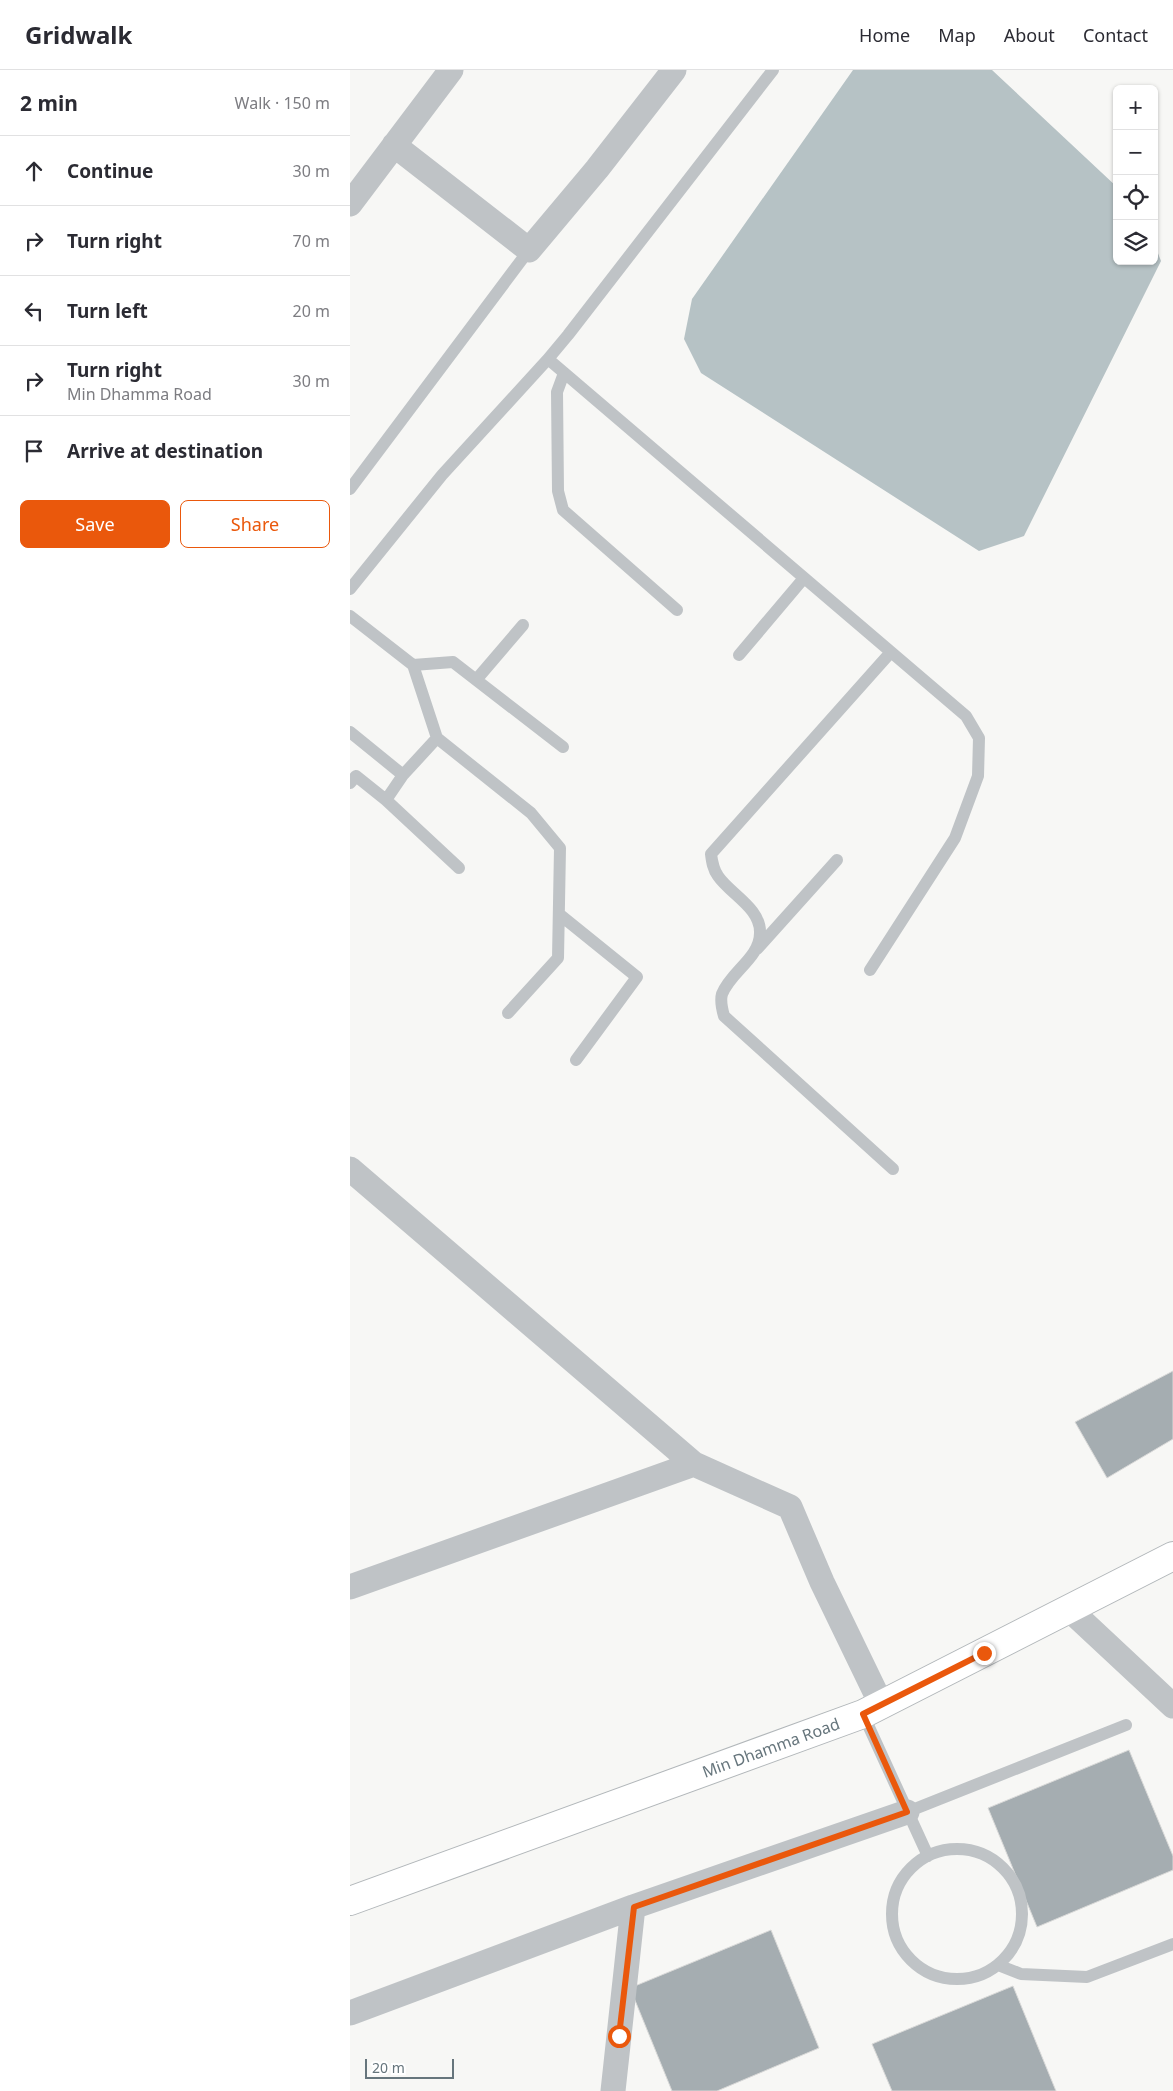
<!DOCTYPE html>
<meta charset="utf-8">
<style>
:root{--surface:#fff;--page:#f2f2f3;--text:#2b2b33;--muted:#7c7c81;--line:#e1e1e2;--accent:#ea580c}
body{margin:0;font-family:"Noto Sans",sans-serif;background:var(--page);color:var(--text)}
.controls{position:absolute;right:15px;top:15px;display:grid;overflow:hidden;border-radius:8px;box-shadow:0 1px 4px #0004}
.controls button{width:45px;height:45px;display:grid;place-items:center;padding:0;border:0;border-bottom:1px solid var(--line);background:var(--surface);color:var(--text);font:25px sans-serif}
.scale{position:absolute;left:15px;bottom:12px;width:89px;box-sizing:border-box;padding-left:5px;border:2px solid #66757c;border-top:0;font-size:14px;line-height:18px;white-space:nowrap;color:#66757c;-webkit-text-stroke:4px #fff;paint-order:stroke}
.stop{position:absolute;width:15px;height:15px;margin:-11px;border:4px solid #ea580c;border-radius:50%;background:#fff}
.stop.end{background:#ea580c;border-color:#fff;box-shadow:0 1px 5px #0008}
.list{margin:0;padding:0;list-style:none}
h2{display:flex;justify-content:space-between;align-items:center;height:65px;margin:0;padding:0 20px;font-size:21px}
h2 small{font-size:16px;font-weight:400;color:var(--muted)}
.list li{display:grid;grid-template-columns:32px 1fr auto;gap:15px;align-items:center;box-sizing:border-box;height:70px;padding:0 20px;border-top:1px solid var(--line)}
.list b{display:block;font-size:19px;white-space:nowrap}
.list p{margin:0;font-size:16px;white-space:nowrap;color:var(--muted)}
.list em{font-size:16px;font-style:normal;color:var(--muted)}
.actions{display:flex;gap:10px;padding:15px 20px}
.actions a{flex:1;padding:11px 0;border:1px solid var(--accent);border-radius:8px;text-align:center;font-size:18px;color:var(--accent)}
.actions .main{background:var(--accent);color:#fff}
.icon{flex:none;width:28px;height:28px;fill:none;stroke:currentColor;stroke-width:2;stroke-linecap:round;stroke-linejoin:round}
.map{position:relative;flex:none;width:823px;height:2021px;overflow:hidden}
header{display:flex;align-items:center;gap:30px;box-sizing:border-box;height:70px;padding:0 25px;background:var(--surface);border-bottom:1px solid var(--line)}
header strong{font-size:24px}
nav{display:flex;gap:28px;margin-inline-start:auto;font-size:18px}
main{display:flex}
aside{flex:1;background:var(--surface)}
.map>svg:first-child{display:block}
.water{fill:#b6c2c5}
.building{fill:#a5adb1;stroke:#d9d9d8}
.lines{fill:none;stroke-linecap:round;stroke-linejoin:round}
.secondary-casing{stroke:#b2b7ba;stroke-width:30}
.lane{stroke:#bfc3c6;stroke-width:12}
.street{stroke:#bfc3c6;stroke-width:25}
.secondary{stroke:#fff;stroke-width:28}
.route{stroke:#ea580c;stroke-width:6}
.labels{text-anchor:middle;stroke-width:5;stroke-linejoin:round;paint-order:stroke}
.street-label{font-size:16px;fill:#66757c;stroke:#fff}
</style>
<header>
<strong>Gridwalk</strong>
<nav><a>Home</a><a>Map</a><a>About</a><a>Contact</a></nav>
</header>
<main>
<aside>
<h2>2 min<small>Walk · 150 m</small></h2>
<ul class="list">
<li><svg class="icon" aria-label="ahead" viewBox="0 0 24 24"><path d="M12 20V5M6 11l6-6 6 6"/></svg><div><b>Continue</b></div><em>30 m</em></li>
<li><svg class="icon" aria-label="right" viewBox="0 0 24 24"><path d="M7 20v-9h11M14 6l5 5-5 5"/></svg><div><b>Turn right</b></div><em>70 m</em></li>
<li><svg class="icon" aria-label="left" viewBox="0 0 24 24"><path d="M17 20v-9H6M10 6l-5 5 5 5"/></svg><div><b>Turn left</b></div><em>20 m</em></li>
<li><svg class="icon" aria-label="right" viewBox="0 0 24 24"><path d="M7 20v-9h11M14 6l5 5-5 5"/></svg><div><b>Turn right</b><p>Min Dhamma Road</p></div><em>30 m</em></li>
<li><svg class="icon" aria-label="arrive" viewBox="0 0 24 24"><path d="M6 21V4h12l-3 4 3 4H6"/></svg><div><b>Arrive at destination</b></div></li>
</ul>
<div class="actions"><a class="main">Save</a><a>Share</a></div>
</aside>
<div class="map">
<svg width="823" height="2021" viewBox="0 0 823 2021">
<rect width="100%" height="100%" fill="#f7f7f5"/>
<path class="water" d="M 503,0 L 642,0 L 767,117 L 767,191 L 804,191 L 804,173 L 811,191 L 674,466 L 629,481 L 351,303 L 334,269 L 342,229 Z"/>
<path class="building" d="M 823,1301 L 823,1369 L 757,1408 L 725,1352 Z
M 779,1680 L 823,1786 L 823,1800 L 687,1857 L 638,1738 Z
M 421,1860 L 469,1978 L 367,2021 L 322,2021 L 280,1918 Z
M 663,1916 L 706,2021 L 542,2021 L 522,1974 Z"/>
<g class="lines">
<g class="secondary-casing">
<g id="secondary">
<path id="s1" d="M 0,1831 L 513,1644 L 823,1486"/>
</g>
</g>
<path class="lane" d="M 423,0 L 218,265 L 198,289 L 616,646 L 629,668 L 628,706 L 605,768 L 520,900
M 214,303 L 207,322 L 208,421 L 213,440 L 327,540
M 0,419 L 179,180
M 0,519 L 92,405 L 198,289
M 0,546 L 63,595 L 87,668 L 181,743 L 210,778 L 208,888 L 158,943
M 541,582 L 361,784 C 362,792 363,799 368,806 C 380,824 411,838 410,863 C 410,888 381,901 372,924 C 370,931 372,939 374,946 L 543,1099
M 389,585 L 454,508
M 63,595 L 103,592 L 213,677
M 126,610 L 173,555
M 0,662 L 53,705
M 0,713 L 6,706 L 36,730 L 109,798
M 36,730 L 53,705 L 87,668
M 209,844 L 287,907 L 226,990
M 407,879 L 487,790
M 513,1644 L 578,1786
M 557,1742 L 776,1655
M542 1844a65 65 0 1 1 130 0a65 65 0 1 1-130 0Z
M 648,1895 L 671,1904 L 737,1907 L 823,1874"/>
<path class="street" d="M 44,75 L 179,180 L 247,99 L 324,0
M 0,134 L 101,0
M 0,1099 L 344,1394 L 440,1437 L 472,1512 L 532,1636
M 0,1517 L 344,1394
M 720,1540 L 823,1636
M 0,1943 L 283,1837 L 557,1742
M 263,2021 L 283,1837"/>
<use href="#secondary" class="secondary"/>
</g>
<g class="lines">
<path class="route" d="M 269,1966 L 284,1837 L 557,1742 L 513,1644 L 634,1583"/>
</g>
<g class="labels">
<g class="street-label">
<text dy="6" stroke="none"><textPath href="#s1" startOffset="448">Min Dhamma Road</textPath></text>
</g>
</g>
</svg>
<div class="controls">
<button>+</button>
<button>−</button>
<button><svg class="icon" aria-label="locate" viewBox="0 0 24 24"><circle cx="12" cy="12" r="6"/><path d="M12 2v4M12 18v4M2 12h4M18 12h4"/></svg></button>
<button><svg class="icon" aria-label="layers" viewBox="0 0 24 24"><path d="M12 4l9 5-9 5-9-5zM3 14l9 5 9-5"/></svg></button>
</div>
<div class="scale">20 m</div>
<div class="stop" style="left:269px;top:1966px"></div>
<div class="stop end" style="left:634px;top:1583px"></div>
</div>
</main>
